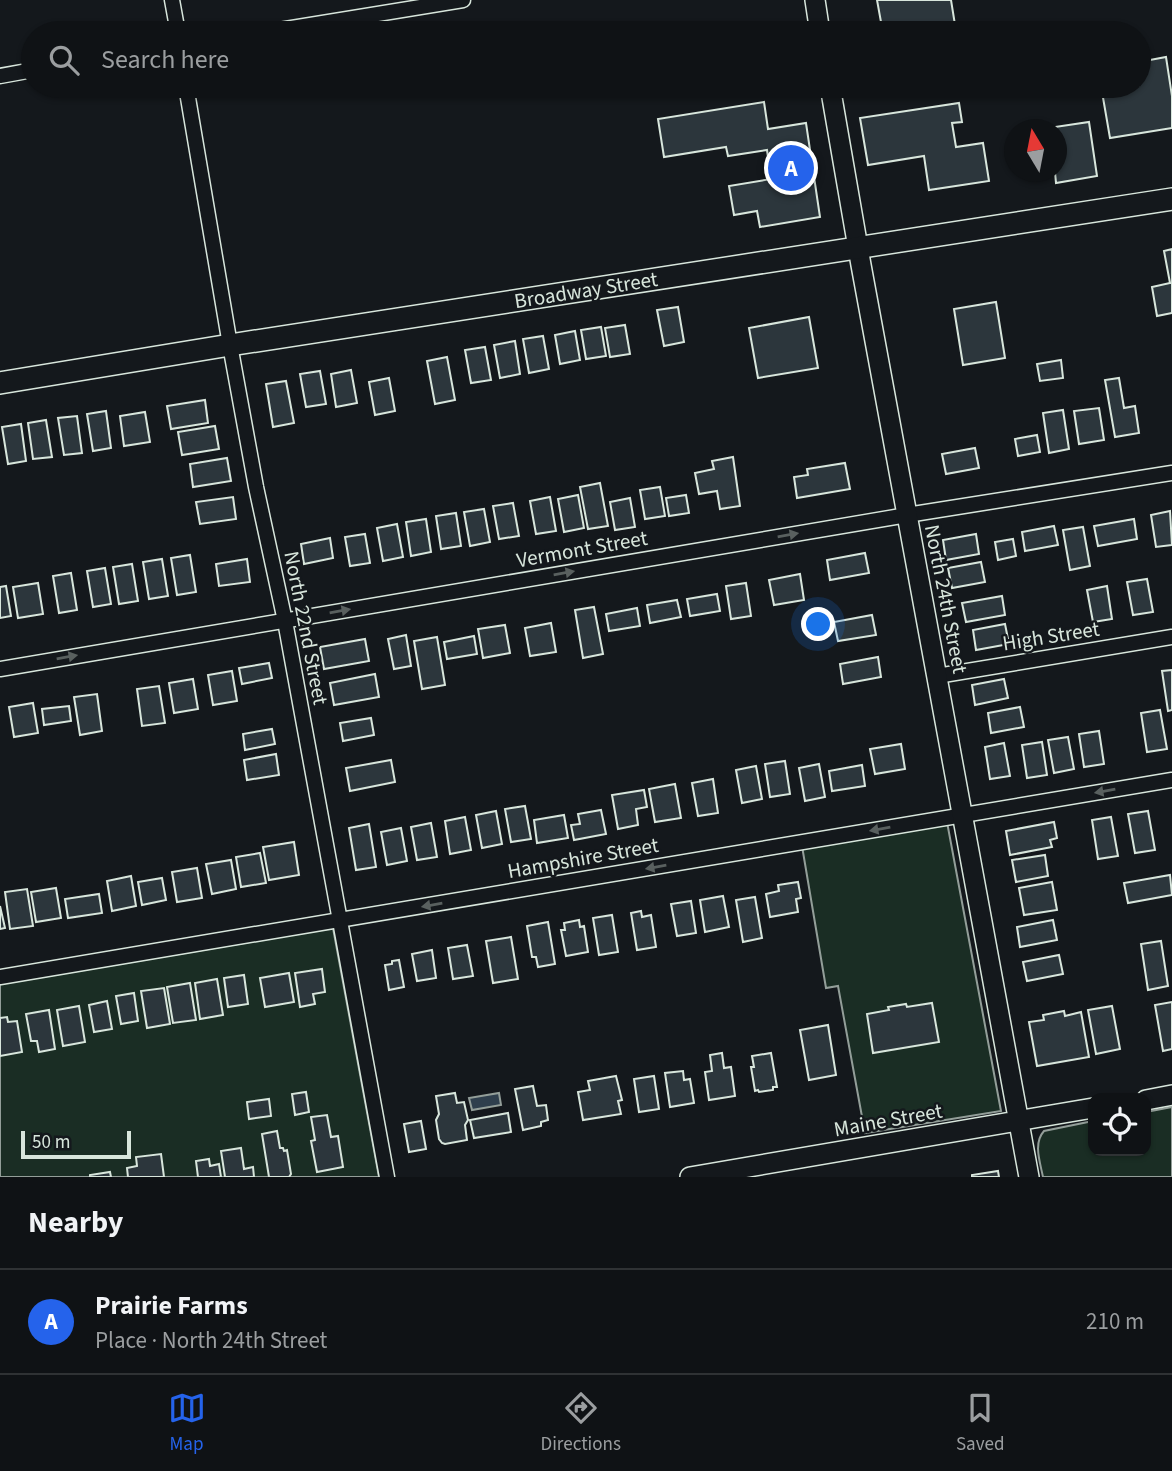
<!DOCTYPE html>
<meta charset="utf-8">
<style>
:root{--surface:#0f1215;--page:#1d2022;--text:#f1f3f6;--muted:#9b9ea0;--line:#2f3234;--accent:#2563eb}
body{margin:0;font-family:"Source Sans 3",sans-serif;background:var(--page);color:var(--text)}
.controls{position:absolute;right:21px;bottom:21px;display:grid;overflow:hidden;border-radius:14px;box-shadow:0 2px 5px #0004}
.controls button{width:63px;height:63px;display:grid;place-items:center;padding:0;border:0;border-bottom:2px solid var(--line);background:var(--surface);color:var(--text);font:35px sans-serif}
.compass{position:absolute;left:1004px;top:119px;width:63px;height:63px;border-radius:50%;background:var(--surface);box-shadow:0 2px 5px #0004;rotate:350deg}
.scale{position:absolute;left:21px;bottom:18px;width:110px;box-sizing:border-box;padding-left:7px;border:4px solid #d8e6dc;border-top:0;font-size:19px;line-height:24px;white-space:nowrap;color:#d8e6dc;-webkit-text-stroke:5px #14181c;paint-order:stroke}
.you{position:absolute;left:819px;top:625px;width:24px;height:24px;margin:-18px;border:5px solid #fff;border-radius:50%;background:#1a73e8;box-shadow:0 0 0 10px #1a73e833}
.badge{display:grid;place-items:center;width:46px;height:46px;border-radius:50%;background:var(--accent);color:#fff;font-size:23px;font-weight:700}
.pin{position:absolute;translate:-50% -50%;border:4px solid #fff;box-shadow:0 2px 7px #0006}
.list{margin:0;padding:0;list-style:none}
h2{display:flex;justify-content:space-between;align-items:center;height:91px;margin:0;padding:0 28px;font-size:30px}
h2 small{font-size:23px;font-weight:400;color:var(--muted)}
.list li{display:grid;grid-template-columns:46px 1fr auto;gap:21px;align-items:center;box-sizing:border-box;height:105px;padding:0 28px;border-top:2px solid var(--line)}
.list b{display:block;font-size:26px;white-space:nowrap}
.list p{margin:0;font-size:23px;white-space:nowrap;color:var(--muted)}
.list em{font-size:23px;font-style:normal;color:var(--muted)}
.icon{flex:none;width:38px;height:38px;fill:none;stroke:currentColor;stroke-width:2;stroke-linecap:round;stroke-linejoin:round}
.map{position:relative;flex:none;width:1172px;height:1177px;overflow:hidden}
.search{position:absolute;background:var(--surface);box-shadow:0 2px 5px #0004;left:21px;right:21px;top:21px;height:77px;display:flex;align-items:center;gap:18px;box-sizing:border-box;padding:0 24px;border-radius:38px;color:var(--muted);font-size:26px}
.sheet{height:196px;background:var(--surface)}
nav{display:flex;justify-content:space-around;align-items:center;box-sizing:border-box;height:98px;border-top:2px solid var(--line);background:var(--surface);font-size:19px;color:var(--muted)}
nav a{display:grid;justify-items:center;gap:4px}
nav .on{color:var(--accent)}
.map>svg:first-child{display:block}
.green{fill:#1a2d24;stroke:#939e99;stroke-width:2}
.water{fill:#2f3f4d;stroke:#939e99;stroke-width:2}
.building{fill:#2c363c;stroke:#d8e6dc;stroke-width:2}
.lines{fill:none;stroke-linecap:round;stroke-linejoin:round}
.street-casing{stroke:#d8e6dc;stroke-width:17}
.secondary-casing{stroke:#d8e6dc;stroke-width:22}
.primary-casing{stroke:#d8e6dc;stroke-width:24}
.street{stroke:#14181c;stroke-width:14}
.secondary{stroke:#14181c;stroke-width:19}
.primary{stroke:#14181c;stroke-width:21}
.oneway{fill:#59605f}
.labels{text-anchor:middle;stroke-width:5;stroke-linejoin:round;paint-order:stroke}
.street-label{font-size:21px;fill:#d8e6dc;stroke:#14181c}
</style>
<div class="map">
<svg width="1172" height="1177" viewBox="0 0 1172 1177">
<rect width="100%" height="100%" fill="#14181c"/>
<path class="green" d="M 947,822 L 1001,1111 L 865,1133 L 838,986 L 826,988 L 802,846 Z
M 333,928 L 379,1177 L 0,1177 L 0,984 Z
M 1172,1107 L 1172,1177 L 1043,1177 C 1040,1162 1033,1143 1044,1131 L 1093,1121 L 1093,1151 L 1146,1151 L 1146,1112 Z"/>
<path class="water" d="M 499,1093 L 501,1105 L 472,1110 L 469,1098 Z"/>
<path class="building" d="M 877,0 L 951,0 L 956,31 L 941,33 L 883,33 Z
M 1166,57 L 1172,96 L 1172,128 L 1110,138 L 1101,86 L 1139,86 L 1139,62 Z
M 855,86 L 879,86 L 856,90 Z
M 764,102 L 768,129 L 806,123 L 820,217 L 760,227 L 757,211 L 734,215 L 729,186 L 771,179 L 767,150 L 728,156 L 726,147 L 664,157 L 658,119 Z
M 959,103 L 962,122 L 952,123 L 956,147 L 983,143 L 989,181 L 929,190 L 924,156 L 868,165 L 860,118 Z
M 1089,122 L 1097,176 L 1056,183 L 1055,172 L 1056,172 L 1056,130 L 1048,130 L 1048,128 Z
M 1172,249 L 1172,313 L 1157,316 L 1152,287 L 1170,283 L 1164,251 Z
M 996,302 L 1005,358 L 963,365 L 954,309 Z
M 678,307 L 684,342 L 664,346 L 657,310 Z
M 809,317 L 818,368 L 758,378 L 749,328 Z
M 625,325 L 630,354 L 610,357 L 605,328 Z
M 601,327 L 606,356 L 586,359 L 581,330 Z
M 575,331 L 580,360 L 560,364 L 555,335 Z
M 543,336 L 549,369 L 529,373 L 523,339 Z
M 515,341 L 520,374 L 500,378 L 494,345 Z
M 485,347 L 491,380 L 471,383 L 465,350 Z
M 447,357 L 455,400 L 435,404 L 427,361 Z
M 1061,360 L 1063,378 L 1040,381 L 1037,364 Z
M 351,370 L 357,403 L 336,407 L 331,374 Z
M 320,371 L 326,404 L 306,407 L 300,374 Z
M 389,378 L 395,411 L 375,415 L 369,382 Z
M 1119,378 L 1124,408 L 1135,406 L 1139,433 L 1115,437 L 1105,380 Z
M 286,381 L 294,423 L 273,427 L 266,384 Z
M 205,400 L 208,423 L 171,429 L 167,406 Z
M 1099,408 L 1104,440 L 1079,444 L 1074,411 Z
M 1063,410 L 1069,449 L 1049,453 L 1043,413 Z
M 106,411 L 111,448 L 93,451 L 87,414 Z
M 145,412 L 150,442 L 124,446 L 120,416 Z
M 77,416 L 82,453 L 64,455 L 58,418 Z
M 46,420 L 52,457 L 33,459 L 28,423 Z
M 21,424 L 26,461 L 8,464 L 2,427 Z
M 215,426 L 219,449 L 182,455 L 178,432 Z
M 1037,435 L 1040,452 L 1018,456 L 1015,439 Z
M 975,448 L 979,468 L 946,474 L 942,454 Z
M 733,457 L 740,506 L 720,509 L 717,491 L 699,494 L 695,473 L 714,469 L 712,461 Z
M 227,458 L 231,481 L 193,487 L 190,464 Z
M 845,463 L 850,489 L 797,498 L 794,477 L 808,475 L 807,469 Z
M 600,483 L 608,526 L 588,529 L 580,487 Z
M 660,487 L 665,516 L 645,519 L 640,490 Z
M 578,495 L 584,528 L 564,532 L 558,499 Z
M 686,495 L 689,513 L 669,516 L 666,498 Z
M 233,497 L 236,519 L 200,524 L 196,502 Z
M 550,497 L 556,531 L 536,534 L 530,501 Z
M 630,498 L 635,527 L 615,530 L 610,502 Z
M 513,503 L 519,536 L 499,539 L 493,506 Z
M 484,509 L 490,542 L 470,546 L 464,512 Z
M 1170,511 L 1172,545 L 1156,547 L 1151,515 Z
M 456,513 L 461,546 L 441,549 L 436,516 Z
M 426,519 L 431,552 L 411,556 L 406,522 Z
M 1134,519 L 1137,539 L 1098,546 L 1094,526 Z
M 397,524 L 403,557 L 383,561 L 377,528 Z
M 1054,526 L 1058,545 L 1025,551 L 1022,532 Z
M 1083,527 L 1090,566 L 1070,570 L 1063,530 Z
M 365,534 L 370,563 L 350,566 L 345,537 Z
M 976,534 L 979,554 L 946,560 L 943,540 Z
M 330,538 L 333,558 L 304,564 L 301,544 Z
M 1013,539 L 1016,556 L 998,560 L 995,542 Z
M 865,553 L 869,573 L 830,580 L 827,560 Z
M 190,555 L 196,592 L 177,595 L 171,558 Z
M 162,559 L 168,596 L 149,599 L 143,562 Z
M 247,559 L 250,582 L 219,586 L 216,564 Z
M 981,562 L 985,582 L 952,588 L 948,568 Z
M 132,564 L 138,601 L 119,604 L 113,567 Z
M 105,568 L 111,604 L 93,607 L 87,571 Z
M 71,573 L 77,610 L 59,613 L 53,576 Z
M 800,574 L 804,600 L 774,605 L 769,580 Z
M 1147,579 L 1153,612 L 1133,615 L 1127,582 Z
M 38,583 L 43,614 L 18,618 L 13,587 Z
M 746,583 L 751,616 L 731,619 L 726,586 Z
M 6,586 L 11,616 L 0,618 L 0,587 Z
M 1107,586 L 1112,619 L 1093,622 L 1087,590 Z
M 717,594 L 720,611 L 690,616 L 687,599 Z
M 1002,596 L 1005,615 L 966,622 L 962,603 Z
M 677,600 L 681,617 L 650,623 L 647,605 Z
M 594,607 L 603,654 L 583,658 L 575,610 Z
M 637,608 L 640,626 L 609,631 L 606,614 Z
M 872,615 L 876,635 L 838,641 L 834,622 Z
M 551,623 L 556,652 L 530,656 L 525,628 Z
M 1005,624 L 1009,644 L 976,650 L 973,630 Z
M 505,625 L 510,653 L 483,658 L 478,629 Z
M 406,635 L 411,666 L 394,669 L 388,639 Z
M 474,636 L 477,654 L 447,659 L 444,642 Z
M 437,637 L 445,685 L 422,689 L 414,641 Z
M 365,639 L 369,661 L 324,669 L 320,647 Z
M 878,657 L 881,677 L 843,684 L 840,664 Z
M 269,663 L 272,678 L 242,684 L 239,668 Z
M 1172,670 L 1172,710 L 1168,711 L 1162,671 Z
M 232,671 L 237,701 L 213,705 L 208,675 Z
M 375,674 L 379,697 L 334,705 L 330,683 Z
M 193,679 L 198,709 L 174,713 L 169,683 Z
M 1004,679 L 1008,698 L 975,705 L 972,685 Z
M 159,686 L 165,723 L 142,726 L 137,689 Z
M 97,694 L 102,731 L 80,735 L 74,697 Z
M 33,703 L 38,733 L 14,737 L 9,707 Z
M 69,706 L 71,721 L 44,725 L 42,709 Z
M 1020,707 L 1024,727 L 991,733 L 988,713 Z
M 1160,710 L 1167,749 L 1147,752 L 1141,713 Z
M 371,718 L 374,735 L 343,741 L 340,723 Z
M 272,729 L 275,744 L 245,750 L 243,734 Z
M 1099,731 L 1104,764 L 1084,767 L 1079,734 Z
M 1068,737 L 1074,769 L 1054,773 L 1048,740 Z
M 1042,742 L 1047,775 L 1027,778 L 1022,745 Z
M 1004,743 L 1010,776 L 990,779 L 985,747 Z
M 901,744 L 905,769 L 875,774 L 870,749 Z
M 276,754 L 279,775 L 247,780 L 244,760 Z
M 391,760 L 395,782 L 350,791 L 346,768 Z
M 785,761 L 790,794 L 770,797 L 765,764 Z
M 819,764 L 825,797 L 805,801 L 799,768 Z
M 862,765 L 865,786 L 832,791 L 829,771 Z
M 756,766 L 762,799 L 742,803 L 736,770 Z
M 713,779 L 718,813 L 698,816 L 692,783 Z
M 675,784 L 681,818 L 655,822 L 649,789 Z
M 644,790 L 647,807 L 636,809 L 638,825 L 618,829 L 612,795 Z
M 525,806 L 531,839 L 511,842 L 505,809 Z
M 601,810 L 606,834 L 574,840 L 571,825 L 580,824 L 578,814 Z
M 496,811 L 502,844 L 482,848 L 476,815 Z
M 1148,811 L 1155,850 L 1135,853 L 1128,814 Z
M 564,815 L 568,838 L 537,843 L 534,820 Z
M 465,817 L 471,850 L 450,854 L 445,821 Z
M 1111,817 L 1118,856 L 1098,859 L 1092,820 Z
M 1054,822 L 1057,838 L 1050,840 L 1052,847 L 1010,855 L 1006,831 Z
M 431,823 L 437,857 L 417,860 L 411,827 Z
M 369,824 L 376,867 L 356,870 L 349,828 Z
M 401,828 L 407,861 L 387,865 L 381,832 Z
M 294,842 L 299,875 L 269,880 L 263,847 Z
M 260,853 L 266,883 L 241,887 L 236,857 Z
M 1045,855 L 1048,876 L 1016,882 L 1012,860 Z
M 231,860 L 236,889 L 212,894 L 206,864 Z
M 197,868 L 202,898 L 177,902 L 172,872 Z
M 1170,875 L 1172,895 L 1128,903 L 1124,883 Z
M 131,876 L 136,906 L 112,911 L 107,881 Z
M 162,878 L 166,900 L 142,905 L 138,882 Z
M 798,882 L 801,898 L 796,899 L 798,912 L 770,917 L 766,894 L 779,891 L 778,885 Z
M 1052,882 L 1057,910 L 1024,915 L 1019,888 Z
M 56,888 L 61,918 L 36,922 L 31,892 Z
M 27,889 L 33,926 L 10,929 L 5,892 Z
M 99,894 L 102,913 L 68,918 L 65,899 Z
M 723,896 L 729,927 L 705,932 L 700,900 Z
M 755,897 L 762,938 L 743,942 L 736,900 Z
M 691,901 L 696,933 L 677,936 L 671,904 Z
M 0,906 L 5,928 L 0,929 Z
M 641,911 L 642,917 L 651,915 L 656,947 L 637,950 L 631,913 Z
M 612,915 L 618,952 L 599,955 L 593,918 Z
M 579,920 L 580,927 L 584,926 L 588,952 L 566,956 L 561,930 L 565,930 L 564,923 Z
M 1053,920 L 1057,940 L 1020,947 L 1017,927 Z
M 548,922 L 555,964 L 538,967 L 536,957 L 532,957 L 527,926 Z
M 511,937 L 518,979 L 493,983 L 486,941 Z
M 1161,941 L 1168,986 L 1148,990 L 1141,944 Z
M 467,945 L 473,976 L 453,979 L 448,948 Z
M 432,950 L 436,978 L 417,981 L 412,954 Z
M 1059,955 L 1063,974 L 1027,981 L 1023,962 Z
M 399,960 L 404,987 L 389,990 L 385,965 L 392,964 L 392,961 Z
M 322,969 L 325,992 L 313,994 L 315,1004 L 300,1007 L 295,973 Z
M 289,973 L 294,1002 L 265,1007 L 260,978 Z
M 244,975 L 248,1004 L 228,1007 L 224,978 Z
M 217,979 L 223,1015 L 200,1019 L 195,983 Z
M 190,983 L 196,1020 L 173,1023 L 167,987 Z
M 164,988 L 170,1024 L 147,1028 L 141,991 Z
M 134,993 L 138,1021 L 121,1024 L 116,996 Z
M 107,1001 L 112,1029 L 94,1032 L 89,1005 Z
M 1172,1002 L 1172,1049 L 1163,1051 L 1155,1005 Z
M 932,1003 L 939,1042 L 873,1053 L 867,1014 L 889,1010 L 888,1007 L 906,1004 L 907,1007 Z
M 79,1006 L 85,1042 L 63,1046 L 57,1010 Z
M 1112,1006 L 1120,1049 L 1096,1054 L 1088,1010 Z
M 49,1010 L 55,1049 L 39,1052 L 37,1041 L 31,1041 L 26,1014 Z
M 1064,1011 L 1065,1016 L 1081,1012 L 1089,1057 L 1037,1066 L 1029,1022 L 1044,1020 L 1043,1015 Z
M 7,1017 L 8,1022 L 17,1021 L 22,1052 L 0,1056 L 0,1018 Z
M 828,1025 L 836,1075 L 809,1080 L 800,1030 Z
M 722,1053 L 724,1068 L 731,1067 L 735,1096 L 709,1100 L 705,1072 L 712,1071 L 710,1055 Z
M 771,1053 L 777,1087 L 773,1087 L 773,1090 L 759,1092 L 758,1090 L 755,1091 L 751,1067 L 754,1067 L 752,1056 Z
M 683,1071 L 684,1080 L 690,1079 L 694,1103 L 670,1107 L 665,1073 Z
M 616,1076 L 622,1100 L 618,1101 L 621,1114 L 583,1120 L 578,1092 L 590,1090 L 588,1081 Z
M 654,1076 L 659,1109 L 639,1112 L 634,1079 Z
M 533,1086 L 537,1106 L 546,1105 L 548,1120 L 541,1122 L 541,1126 L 523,1130 L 515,1089 Z
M 306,1092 L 309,1112 L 295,1115 L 292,1094 Z
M 455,1093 L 457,1103 L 464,1102 L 468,1120 L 465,1125 L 467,1140 L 445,1144 L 442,1143 L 439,1139 L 436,1120 L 439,1114 L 436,1096 Z
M 269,1099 L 271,1116 L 249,1119 L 247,1102 Z
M 508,1113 L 511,1132 L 474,1138 L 470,1120 Z
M 327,1115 L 331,1137 L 338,1136 L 343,1167 L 317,1172 L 311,1141 L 315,1140 L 311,1117 Z
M 421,1121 L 426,1149 L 409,1152 L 404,1124 Z
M 277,1131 L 280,1148 L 283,1148 L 284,1151 L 287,1150 L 291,1174 L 289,1177 L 269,1177 L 262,1134 Z
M 241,1148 L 244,1169 L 253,1167 L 254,1177 L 225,1177 L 221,1151 Z
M 161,1154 L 164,1177 L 128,1177 L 127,1168 L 137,1166 L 136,1157 Z
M 209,1159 L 210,1166 L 219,1164 L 221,1177 L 198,1177 L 196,1161 Z
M 998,1171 L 999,1177 L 972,1177 L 972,1175 Z
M 110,1172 L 111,1177 L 90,1177 L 90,1175 Z"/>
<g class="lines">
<g class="street-casing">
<path id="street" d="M 172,0 L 178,33
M 261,33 L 463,0
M 0,76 L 33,70
M 186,86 L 230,345 L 256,487 L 285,621 L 387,1177
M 0,669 L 907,515 L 1172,473
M 937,676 L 1172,637
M 0,977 L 1172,780"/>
</g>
<g class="secondary-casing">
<path id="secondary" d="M 815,0 L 820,33
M 830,86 L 861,265 L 1029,1177
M 1146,1100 L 1172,1095
M 690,1177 L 1093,1108"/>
</g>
<g class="primary-casing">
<path id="primary" d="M 0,383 L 230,345 L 1172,199"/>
</g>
<use href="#street" class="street"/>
<use href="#secondary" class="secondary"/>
<use href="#primary" class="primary"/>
</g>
<defs><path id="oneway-solid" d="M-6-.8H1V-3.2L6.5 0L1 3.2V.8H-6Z" transform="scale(1.75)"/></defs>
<g class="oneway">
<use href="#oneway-solid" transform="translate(788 535) rotate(-10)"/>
<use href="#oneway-solid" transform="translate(564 573) rotate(-10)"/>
<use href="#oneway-solid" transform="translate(340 611) rotate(-10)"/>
<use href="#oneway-solid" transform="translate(67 657) rotate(-10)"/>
<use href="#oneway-solid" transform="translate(1105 791) rotate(170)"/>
<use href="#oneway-solid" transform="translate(880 829) rotate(170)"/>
<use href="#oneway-solid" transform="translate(656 867) rotate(170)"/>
<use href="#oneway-solid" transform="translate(432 905) rotate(170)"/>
</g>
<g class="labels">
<g class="street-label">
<text transform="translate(586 290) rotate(-9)" y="7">Broadway Street</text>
<text transform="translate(582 549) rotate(-10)" y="7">Vermont Street</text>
<text transform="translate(946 599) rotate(79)" y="7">North 24th Street</text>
<text transform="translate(306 628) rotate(79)" y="7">North 22nd Street</text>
<text transform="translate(1051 636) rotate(-9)" y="7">High Street</text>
<text transform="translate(583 858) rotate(-10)" y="7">Hampshire Street</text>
<text transform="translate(888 1120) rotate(-10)" y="7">Maine Street</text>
</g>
</g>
</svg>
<div class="controls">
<button><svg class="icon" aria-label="locate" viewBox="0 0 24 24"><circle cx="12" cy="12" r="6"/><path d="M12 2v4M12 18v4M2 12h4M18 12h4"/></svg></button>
</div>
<svg class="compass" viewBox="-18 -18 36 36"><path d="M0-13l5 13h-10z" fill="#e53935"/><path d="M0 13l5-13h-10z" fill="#9b9ea0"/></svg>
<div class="scale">50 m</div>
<div class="you"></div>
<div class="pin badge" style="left:791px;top:168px">A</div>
<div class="search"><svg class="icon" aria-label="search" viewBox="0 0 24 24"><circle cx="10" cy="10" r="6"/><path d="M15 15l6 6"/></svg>Search here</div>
</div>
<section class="sheet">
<h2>Nearby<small></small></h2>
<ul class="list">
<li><span class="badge">A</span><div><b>Prairie Farms</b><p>Place · North 24th Street</p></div><em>210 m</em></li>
</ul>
</section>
<nav>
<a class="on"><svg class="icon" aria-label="map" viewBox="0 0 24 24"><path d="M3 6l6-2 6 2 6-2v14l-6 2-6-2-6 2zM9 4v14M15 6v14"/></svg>Map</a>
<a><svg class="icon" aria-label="directions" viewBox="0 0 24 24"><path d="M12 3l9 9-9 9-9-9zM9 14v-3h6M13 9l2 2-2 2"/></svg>Directions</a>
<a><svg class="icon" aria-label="saved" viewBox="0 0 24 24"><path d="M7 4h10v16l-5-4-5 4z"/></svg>Saved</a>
</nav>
